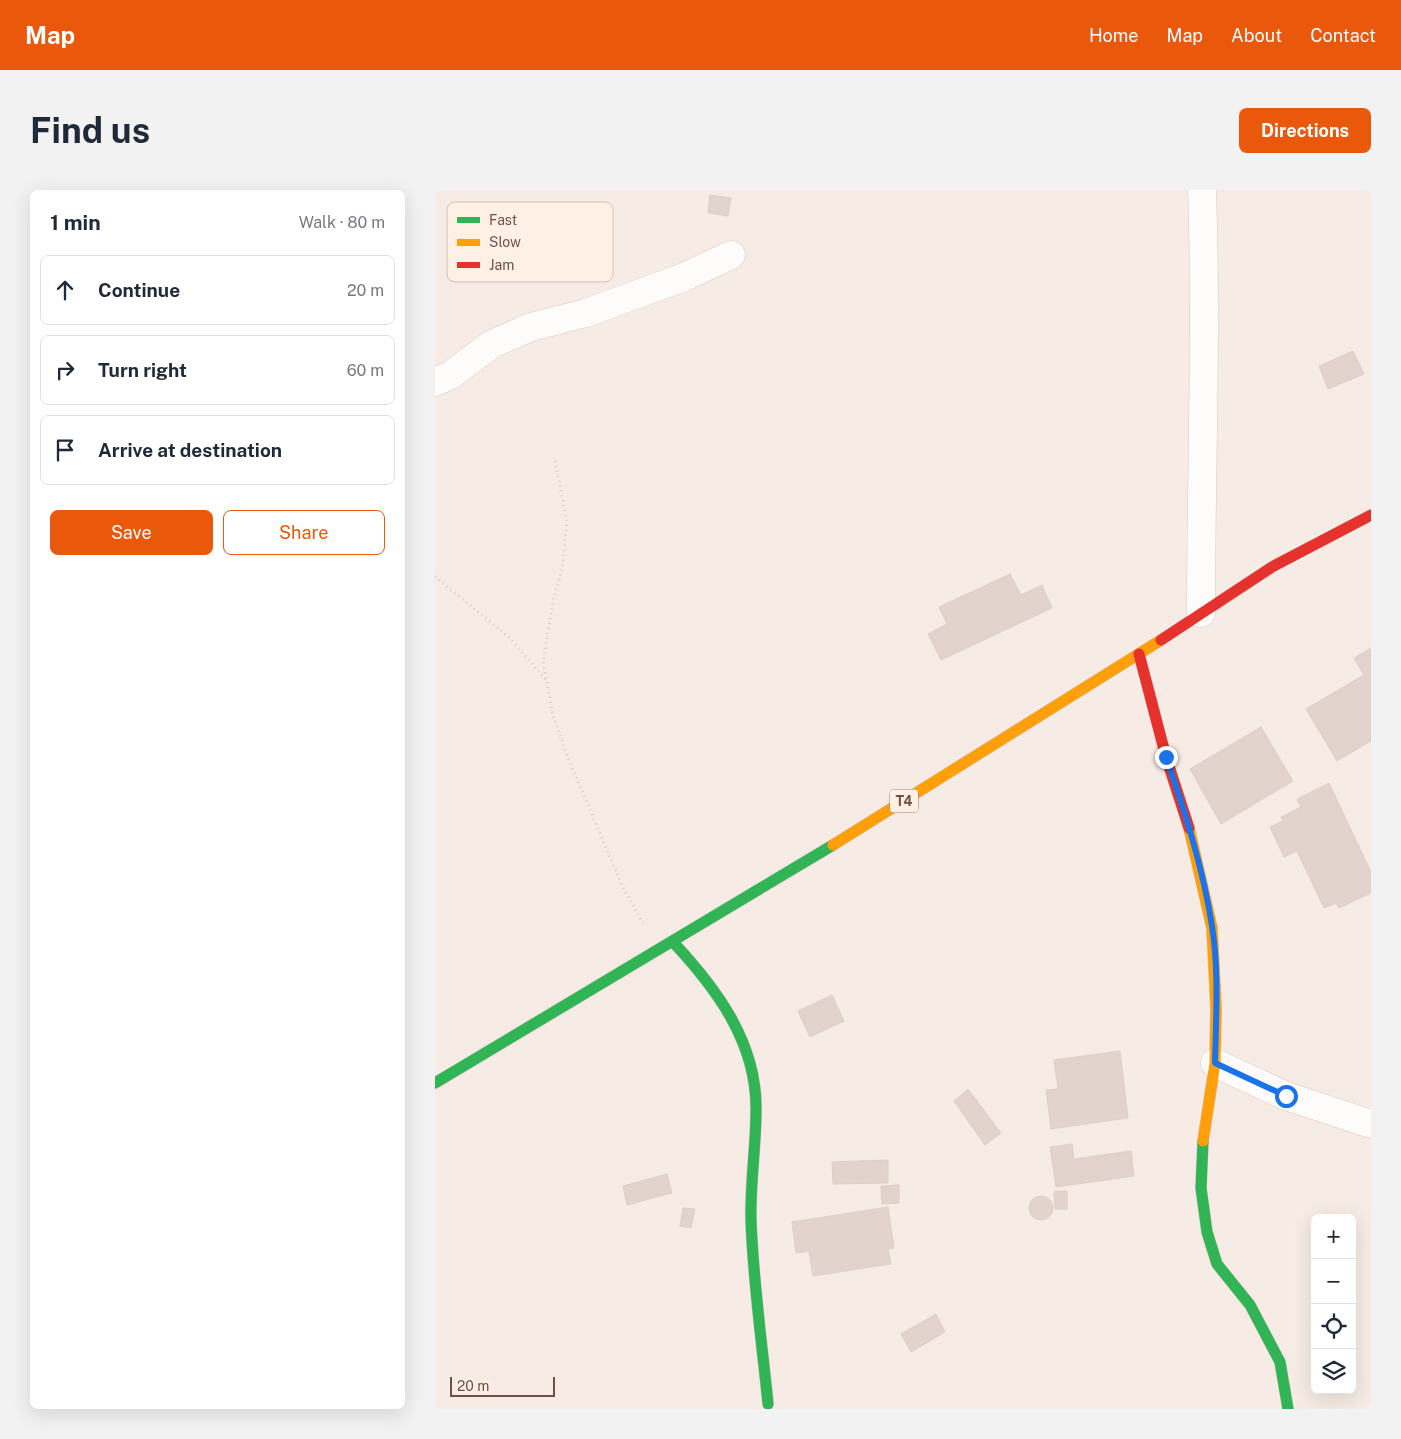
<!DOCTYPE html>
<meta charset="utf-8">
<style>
:root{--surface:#fff;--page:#f2f2f3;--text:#1f2937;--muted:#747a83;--line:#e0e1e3;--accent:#ea580c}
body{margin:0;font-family:"Public Sans",sans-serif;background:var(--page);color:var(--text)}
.controls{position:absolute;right:15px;bottom:15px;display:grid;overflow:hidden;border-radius:8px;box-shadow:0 5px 20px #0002}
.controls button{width:45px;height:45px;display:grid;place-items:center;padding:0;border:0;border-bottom:1px solid var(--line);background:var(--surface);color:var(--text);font:25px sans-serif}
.scale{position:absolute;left:15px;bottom:12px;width:105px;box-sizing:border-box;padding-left:5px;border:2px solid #734e46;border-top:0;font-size:14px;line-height:18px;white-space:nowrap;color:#734e46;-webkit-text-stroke:4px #fff0e5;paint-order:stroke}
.stop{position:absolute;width:15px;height:15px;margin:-11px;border:4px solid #1a73e8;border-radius:50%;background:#fff}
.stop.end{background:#1a73e8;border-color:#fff;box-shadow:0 1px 5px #0008}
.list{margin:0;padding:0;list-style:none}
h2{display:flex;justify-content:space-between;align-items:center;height:65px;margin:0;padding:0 20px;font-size:21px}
h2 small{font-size:16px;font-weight:400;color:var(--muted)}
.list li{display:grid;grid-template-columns:32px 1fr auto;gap:15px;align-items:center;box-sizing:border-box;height:70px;margin:0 10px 10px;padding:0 10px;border:1px solid var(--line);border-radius:8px}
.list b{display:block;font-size:19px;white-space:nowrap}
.list em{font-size:16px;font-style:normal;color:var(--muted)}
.actions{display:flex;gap:10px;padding:15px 20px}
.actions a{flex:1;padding:11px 0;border:1px solid var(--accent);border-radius:8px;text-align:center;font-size:18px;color:var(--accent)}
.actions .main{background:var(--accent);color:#fff}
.icon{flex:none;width:28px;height:28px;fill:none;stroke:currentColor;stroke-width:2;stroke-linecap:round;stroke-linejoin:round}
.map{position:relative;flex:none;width:936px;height:1219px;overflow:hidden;border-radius:8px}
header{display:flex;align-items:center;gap:30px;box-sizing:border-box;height:70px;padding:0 25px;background:var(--accent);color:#fff}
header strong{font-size:24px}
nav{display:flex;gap:28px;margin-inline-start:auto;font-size:18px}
.intro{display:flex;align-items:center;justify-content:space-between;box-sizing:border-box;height:120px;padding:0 30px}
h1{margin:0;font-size:35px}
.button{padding:12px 22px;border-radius:8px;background:var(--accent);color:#fff;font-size:18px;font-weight:700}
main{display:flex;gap:30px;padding:0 30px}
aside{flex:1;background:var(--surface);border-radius:8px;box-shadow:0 5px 20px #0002}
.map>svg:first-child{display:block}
.building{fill:#e2d3cd;stroke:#dfcec7}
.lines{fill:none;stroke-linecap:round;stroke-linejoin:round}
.street-casing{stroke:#d7c9c3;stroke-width:29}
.fast-casing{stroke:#d6c8c2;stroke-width:12}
.slow-casing{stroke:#d6c8c2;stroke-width:12}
.jam-casing{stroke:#d6c8c2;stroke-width:12}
.path{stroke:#d7cbc8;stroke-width:3;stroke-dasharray:1 4;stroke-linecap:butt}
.street{stroke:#fefcfb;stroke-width:28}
.fast{stroke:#30b455;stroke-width:11}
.slow{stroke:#ff9f0a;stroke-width:11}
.jam{stroke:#e5322d;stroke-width:11}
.route{stroke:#1a73e8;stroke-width:6}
.labels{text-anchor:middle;stroke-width:5;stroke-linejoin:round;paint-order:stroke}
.shield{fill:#fff0e5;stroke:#9d7f76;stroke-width:1}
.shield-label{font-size:14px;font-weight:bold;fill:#734e46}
.key{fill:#fff0e5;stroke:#d5bfb5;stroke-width:1}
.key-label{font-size:14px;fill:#734e46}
</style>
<header>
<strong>Map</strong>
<nav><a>Home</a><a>Map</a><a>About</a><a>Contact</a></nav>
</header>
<div class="intro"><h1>Find us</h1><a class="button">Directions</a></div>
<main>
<aside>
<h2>1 min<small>Walk · 80 m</small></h2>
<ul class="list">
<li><svg class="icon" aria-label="ahead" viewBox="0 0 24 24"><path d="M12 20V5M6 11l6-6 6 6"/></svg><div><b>Continue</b></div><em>20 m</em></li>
<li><svg class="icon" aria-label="right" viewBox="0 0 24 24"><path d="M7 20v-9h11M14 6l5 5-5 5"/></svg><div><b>Turn right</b></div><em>60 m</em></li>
<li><svg class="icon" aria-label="arrive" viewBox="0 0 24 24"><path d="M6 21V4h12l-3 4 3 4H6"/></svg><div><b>Arrive at destination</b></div></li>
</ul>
<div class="actions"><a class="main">Save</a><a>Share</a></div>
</aside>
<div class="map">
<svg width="936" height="1219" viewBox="0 0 936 1219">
<rect width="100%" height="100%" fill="#f6ece5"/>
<path class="building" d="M 275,5 L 296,8 L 293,26 L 273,23 Z
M 918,161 L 929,184 L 893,199 L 884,176 Z
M 575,384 L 586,405 L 607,395 L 617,418 L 506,470 L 493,444 L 512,434 L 504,417 Z
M 936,458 L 936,551 L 902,571 L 871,519 L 929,485 L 919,468 Z
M 826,537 L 858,591 L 786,634 L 755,579 Z
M 894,593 L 936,682 L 936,703 L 904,718 L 901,713 L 889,718 L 862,661 L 849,667 L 835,637 L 848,631 L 846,627 L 866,617 L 862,609 Z
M 397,805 L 409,831 L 375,847 L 363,821 Z
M 685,861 L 693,928 L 616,939 L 611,900 L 623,899 L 619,870 Z
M 533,899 L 566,943 L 550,955 L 519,911 Z
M 637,954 L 639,969 L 696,961 L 699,986 L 621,997 L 615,957 Z
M 453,970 L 453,993 L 398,994 L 397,972 Z
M 232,984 L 237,1003 L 192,1015 L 188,996 Z
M 464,995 L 464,1013 L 447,1014 L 446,996 Z
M 619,1001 L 632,1001 L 632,1019 L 620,1019 Z
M594 1018a12 12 0 1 1 24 0a12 12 0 1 1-24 0Z
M 453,1017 L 459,1058 L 453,1059 L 456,1074 L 378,1086 L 374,1061 L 361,1063 L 357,1032 Z
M 248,1018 L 260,1019 L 256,1038 L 245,1036 Z
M 501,1124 L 510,1142 L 476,1162 L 466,1144 Z"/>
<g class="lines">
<g class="street-casing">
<path id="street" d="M 0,192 L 16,185 L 57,154 L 96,137 L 151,123 L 249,87 L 296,65
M 766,423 C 766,282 772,141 767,0
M 780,873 L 851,906 L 936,934"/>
</g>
<g class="fast-casing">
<path id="fast" d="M 238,752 C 282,799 322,853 321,920 C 321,957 315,993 316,1030 C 318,1091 327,1153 333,1214
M 0,893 L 398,655
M 768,951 L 766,998 L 772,1042 L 782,1074 L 815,1115 L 845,1172 L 853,1219"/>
</g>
<g class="slow-casing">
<path id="slow" d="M 754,638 L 777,738 L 781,818 L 780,873 L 768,951
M 398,655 L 726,450"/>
</g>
<g class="jam-casing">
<path id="jam" d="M 726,450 L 837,377 L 936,325
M 704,464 L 731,567 L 754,638"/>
</g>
<path class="path" d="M 120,271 L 132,331 L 127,379 L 118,411 L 108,472 L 118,525 L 133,568 L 189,700 L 208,733
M 0,387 L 74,447 L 111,490"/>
<use href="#street" class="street"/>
<use href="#fast" class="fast"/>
<use href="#slow" class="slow"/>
<use href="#jam" class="jam"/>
</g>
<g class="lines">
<path class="route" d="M 731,567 C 750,622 768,678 777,736 C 784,780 781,828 780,873 L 851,906"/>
</g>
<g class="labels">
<rect class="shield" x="455" y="599.5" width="28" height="23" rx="4"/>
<g class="shield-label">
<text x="469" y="616">T4</text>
</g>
</g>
<rect x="12" y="12" width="166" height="80" rx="8" class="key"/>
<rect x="22" y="27" width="23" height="6" fill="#30b455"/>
<rect x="22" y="49" width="23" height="7" fill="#ff9f0a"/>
<rect x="22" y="72" width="23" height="6" fill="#e5322d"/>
<g class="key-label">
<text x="54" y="35">Fast</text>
<text x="54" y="57">Slow</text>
<text x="54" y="80">Jam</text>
</g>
</svg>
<div class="controls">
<button>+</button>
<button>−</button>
<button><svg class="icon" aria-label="locate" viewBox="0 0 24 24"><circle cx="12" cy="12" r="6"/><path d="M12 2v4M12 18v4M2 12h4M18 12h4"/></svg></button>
<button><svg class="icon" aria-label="layers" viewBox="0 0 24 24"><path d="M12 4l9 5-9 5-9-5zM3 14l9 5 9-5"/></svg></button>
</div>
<div class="scale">20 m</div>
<div class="stop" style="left:851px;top:906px"></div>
<div class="stop end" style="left:731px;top:567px"></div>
</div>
</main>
